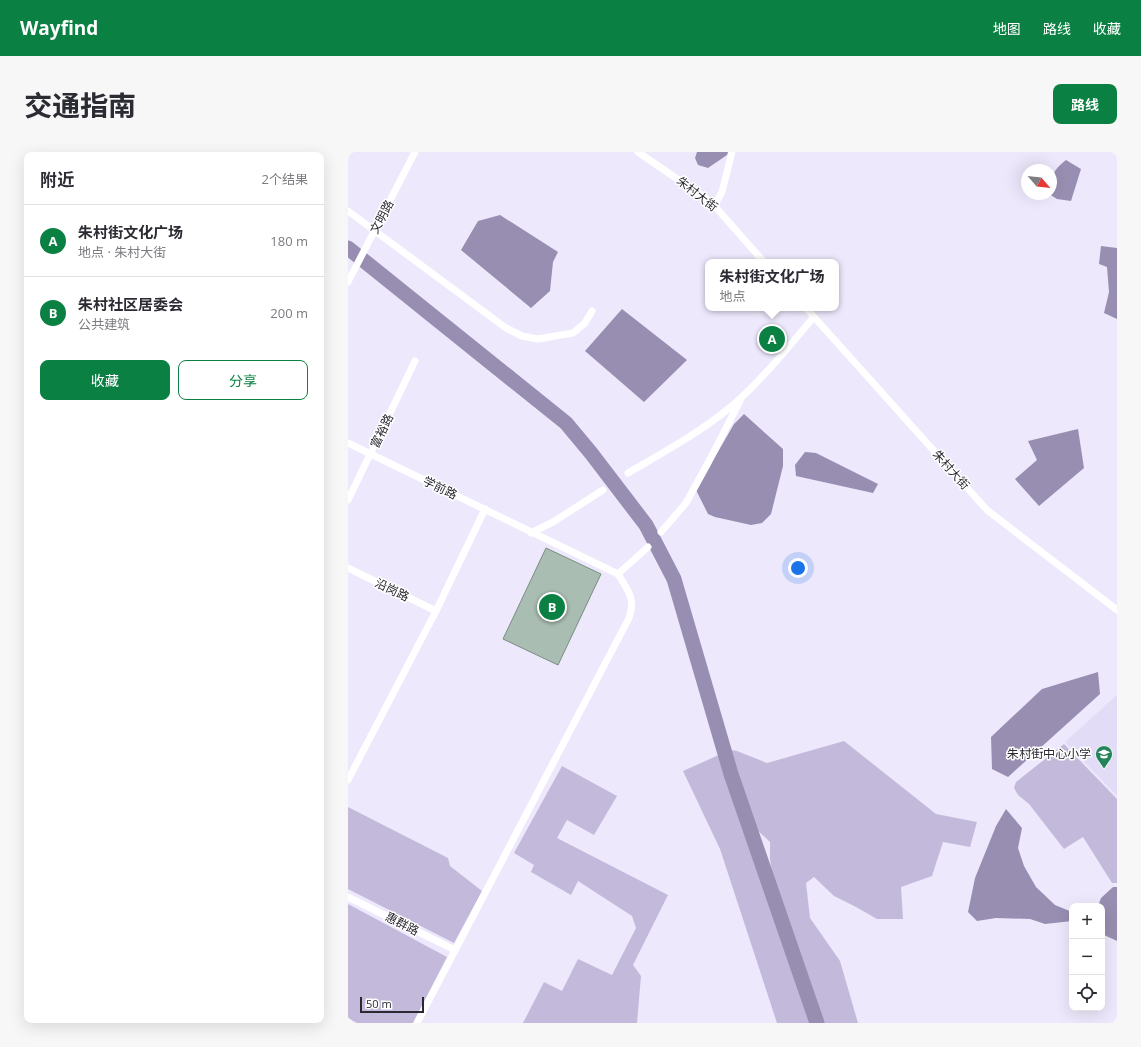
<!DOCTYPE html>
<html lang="zh">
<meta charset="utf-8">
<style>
:root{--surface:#fff;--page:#f7f7f7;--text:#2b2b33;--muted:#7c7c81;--line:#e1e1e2;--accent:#0b8043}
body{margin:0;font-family:"Open Sans","Noto Sans SC",sans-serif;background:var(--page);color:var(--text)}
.controls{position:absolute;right:12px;bottom:12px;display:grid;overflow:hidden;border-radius:8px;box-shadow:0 4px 16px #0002}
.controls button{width:36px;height:36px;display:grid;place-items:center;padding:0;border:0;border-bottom:1px solid var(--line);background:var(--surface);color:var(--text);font:20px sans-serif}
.compass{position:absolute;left:673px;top:12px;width:36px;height:36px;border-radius:50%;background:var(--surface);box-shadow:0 4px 16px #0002;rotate:118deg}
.scale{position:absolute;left:12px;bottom:10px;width:64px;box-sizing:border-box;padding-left:4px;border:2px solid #2a2830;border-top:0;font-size:11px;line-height:14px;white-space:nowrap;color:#2a2830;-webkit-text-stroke:3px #fff;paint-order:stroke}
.you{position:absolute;left:450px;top:416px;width:14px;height:14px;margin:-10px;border:3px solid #fff;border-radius:50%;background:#1a73e8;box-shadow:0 0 0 6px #1a73e833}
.badge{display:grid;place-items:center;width:26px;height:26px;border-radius:50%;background:var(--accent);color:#fff;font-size:13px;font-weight:700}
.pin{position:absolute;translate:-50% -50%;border:2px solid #fff;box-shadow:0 1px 4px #0006}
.popup{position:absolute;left:357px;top:107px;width:134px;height:52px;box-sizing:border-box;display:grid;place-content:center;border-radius:8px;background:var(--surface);filter:drop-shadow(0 1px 3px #0005);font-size:13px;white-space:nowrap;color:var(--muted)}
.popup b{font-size:15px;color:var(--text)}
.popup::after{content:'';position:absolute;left:50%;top:100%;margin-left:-8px;border:8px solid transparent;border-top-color:var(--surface)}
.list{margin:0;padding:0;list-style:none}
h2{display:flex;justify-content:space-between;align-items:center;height:52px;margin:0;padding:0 16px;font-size:17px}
h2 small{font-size:13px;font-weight:400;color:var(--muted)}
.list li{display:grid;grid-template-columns:26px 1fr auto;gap:12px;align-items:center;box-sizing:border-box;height:72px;padding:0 16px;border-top:1px solid var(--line)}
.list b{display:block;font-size:15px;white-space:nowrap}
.list p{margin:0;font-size:13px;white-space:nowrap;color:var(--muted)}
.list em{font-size:13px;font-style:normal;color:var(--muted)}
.actions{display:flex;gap:8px;padding:12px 16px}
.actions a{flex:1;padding:9px 0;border:1px solid var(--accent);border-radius:8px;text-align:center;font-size:14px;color:var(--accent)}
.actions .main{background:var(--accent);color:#fff}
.icon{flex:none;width:22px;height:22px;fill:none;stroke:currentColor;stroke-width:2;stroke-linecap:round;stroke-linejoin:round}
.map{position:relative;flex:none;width:769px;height:871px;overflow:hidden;border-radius:8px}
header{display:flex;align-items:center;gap:24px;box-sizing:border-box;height:56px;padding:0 20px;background:var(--accent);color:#fff}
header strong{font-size:19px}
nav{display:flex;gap:22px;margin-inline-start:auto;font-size:14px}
.intro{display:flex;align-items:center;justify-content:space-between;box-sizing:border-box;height:96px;padding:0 24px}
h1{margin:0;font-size:28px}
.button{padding:10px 18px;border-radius:8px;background:var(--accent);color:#fff;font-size:14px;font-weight:700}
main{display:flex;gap:24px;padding:0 24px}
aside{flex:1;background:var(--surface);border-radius:8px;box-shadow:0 4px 16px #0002}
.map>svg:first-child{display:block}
.built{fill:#e3dcf7}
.green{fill:#c3badb}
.water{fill:#988eb1}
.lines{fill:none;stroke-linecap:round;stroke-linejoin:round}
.river{stroke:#988eb1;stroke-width:15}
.building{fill:#a9bdb2;stroke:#798d82}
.minor{stroke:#fff;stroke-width:7}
.labels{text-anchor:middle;stroke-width:3;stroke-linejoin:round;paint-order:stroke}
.street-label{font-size:12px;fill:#2a2830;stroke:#fff}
.poi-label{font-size:12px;fill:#2a2830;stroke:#fff;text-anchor:end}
</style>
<header>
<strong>Wayfind</strong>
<nav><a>地图</a><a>路线</a><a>收藏</a></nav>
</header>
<div class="intro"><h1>交通指南</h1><a class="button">路线</a></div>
<main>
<aside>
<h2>附近<small>2个结果</small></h2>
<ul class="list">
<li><span class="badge">A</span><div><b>朱村街文化广场</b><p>地点 · 朱村大街</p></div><em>180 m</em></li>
<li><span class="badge">B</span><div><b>朱村社区居委会</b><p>公共建筑</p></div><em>200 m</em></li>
</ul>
<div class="actions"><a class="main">收藏</a><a>分享</a></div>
</aside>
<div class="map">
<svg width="769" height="871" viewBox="0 0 769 871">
<rect width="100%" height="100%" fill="#eee8fc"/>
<path class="built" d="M 769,543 L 769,644 L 717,590 Z"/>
<path class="green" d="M 496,589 L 588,662 L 629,670 L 622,695 L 595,690 L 584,724 L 553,735 L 555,767 L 529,767 L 508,755 L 486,744 L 466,725 L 458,731 L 462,766 L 492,809 L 510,871 L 475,871 L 425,729 L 422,707 L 422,690 L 406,675 L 378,597 L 389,599 L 419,611 Z
M 716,592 L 769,647 L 769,731 L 764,731 L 735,685 L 716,697 L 681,652 L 670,643 L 666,636 L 668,630 Z
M 373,602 L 465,871 L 429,871 L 372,697 L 335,619 Z
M 214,614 L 269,644 L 246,683 L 219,668 L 209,686 L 320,743 L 285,813 L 293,824 L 289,871 L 175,871 L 196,830 L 214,839 L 230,807 L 264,823 L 288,776 L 284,764 L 230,729 L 223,743 L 183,720 L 186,713 L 166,701 Z
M 0,655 L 100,706 L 102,714 L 134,739 L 106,791 L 0,737 Z
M 0,752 L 99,805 L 65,871 L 9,871 L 0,866 Z"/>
<path class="water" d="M 349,0 L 380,0 L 379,3 L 360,16 L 350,13 L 347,6 Z
M 718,8 L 733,17 L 723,49 L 709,47 L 701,42 L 703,42 C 703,25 704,19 718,8 Z
M 152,63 L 210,100 L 205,110 L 202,139 L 183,156 L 113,98 L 130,69 Z
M 753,94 L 769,96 L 769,167 L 756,161 L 761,140 L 759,115 L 751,112 Z
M 274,157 L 339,208 L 296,250 L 237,199 Z
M 396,262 L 435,297 L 435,314 L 423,362 L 414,371 L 403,373 L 367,365 L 360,362 L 348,338 L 386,272 Z
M 730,277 L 736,316 L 691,354 L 667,327 L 689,308 L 680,289 Z
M 457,300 L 468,301 L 530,332 L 525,341 L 448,324 L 447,313 Z
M 750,520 L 752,542 L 660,625 L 644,617 L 643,585 L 694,537 Z
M 658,657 L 674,676 L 670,696 L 676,714 L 688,735 L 707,753 L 724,760 L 724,769 L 697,772 L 682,767 L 648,766 L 629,769 L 620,760 L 627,726 L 648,674 Z
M 765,735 L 769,735 L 769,789 L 754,782 L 754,754 L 750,754 L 753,746 Z"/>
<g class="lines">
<path class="river" d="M 0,96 L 218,271 L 243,301 L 298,373 L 326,427 L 383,622 L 469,871"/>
</g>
<path class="building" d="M 198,396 L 253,422 L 210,513 L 155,487 Z"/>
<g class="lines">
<path class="minor" d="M 290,0 L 363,50 L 416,110
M 366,54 L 374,40 L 384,0
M 0,59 L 158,176 L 174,184 L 190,187 L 225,181 L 237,171 L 244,159
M 0,130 L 67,0
M 458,156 L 639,358 L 769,458
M 0,291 L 270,422 C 280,439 288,446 281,466 L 69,871
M 280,321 C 316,300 353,280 385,253 C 415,227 440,195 466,165
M 0,348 L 67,209
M 313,380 L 338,351 L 360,311 L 392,249
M 183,381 L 205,370 L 255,338
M 0,416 L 88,459
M 270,422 L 300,395
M 0,628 L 88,459 L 137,357
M 0,745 L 107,798
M 0,870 L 1,871"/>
</g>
<defs>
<g id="school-pin" transform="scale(0.9)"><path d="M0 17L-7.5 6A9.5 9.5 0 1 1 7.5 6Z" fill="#23835b" stroke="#fff"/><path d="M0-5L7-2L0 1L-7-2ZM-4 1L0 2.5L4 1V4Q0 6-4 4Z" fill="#fff"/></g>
</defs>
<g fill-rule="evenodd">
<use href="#school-pin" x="756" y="602"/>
</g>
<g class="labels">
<g class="street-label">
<text transform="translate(349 42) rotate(38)" y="4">朱村大街</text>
<text transform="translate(34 65) rotate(-62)" y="4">文明路</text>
<text transform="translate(34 279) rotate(-64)" y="4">富裕路</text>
<text transform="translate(603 318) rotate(48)" y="4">朱村大街</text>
<text transform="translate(92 336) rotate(26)" y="4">学前路</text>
<text transform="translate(44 438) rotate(26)" y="4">沿岗路</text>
<text transform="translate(54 772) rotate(27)" y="4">惠群路</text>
</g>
<g class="poi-label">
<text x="743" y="606">朱村街中心小学</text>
</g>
</g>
</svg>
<div class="controls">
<button>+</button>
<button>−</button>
<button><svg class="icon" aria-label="locate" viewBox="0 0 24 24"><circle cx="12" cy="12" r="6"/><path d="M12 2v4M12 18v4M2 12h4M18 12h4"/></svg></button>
</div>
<svg class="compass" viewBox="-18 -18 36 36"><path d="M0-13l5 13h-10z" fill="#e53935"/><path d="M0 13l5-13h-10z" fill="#7c7c81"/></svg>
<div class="scale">50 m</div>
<div class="you"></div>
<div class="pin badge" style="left:424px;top:187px">A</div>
<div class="popup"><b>朱村街文化广场</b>地点</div>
<div class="pin badge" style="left:204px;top:455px">B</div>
</div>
</main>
